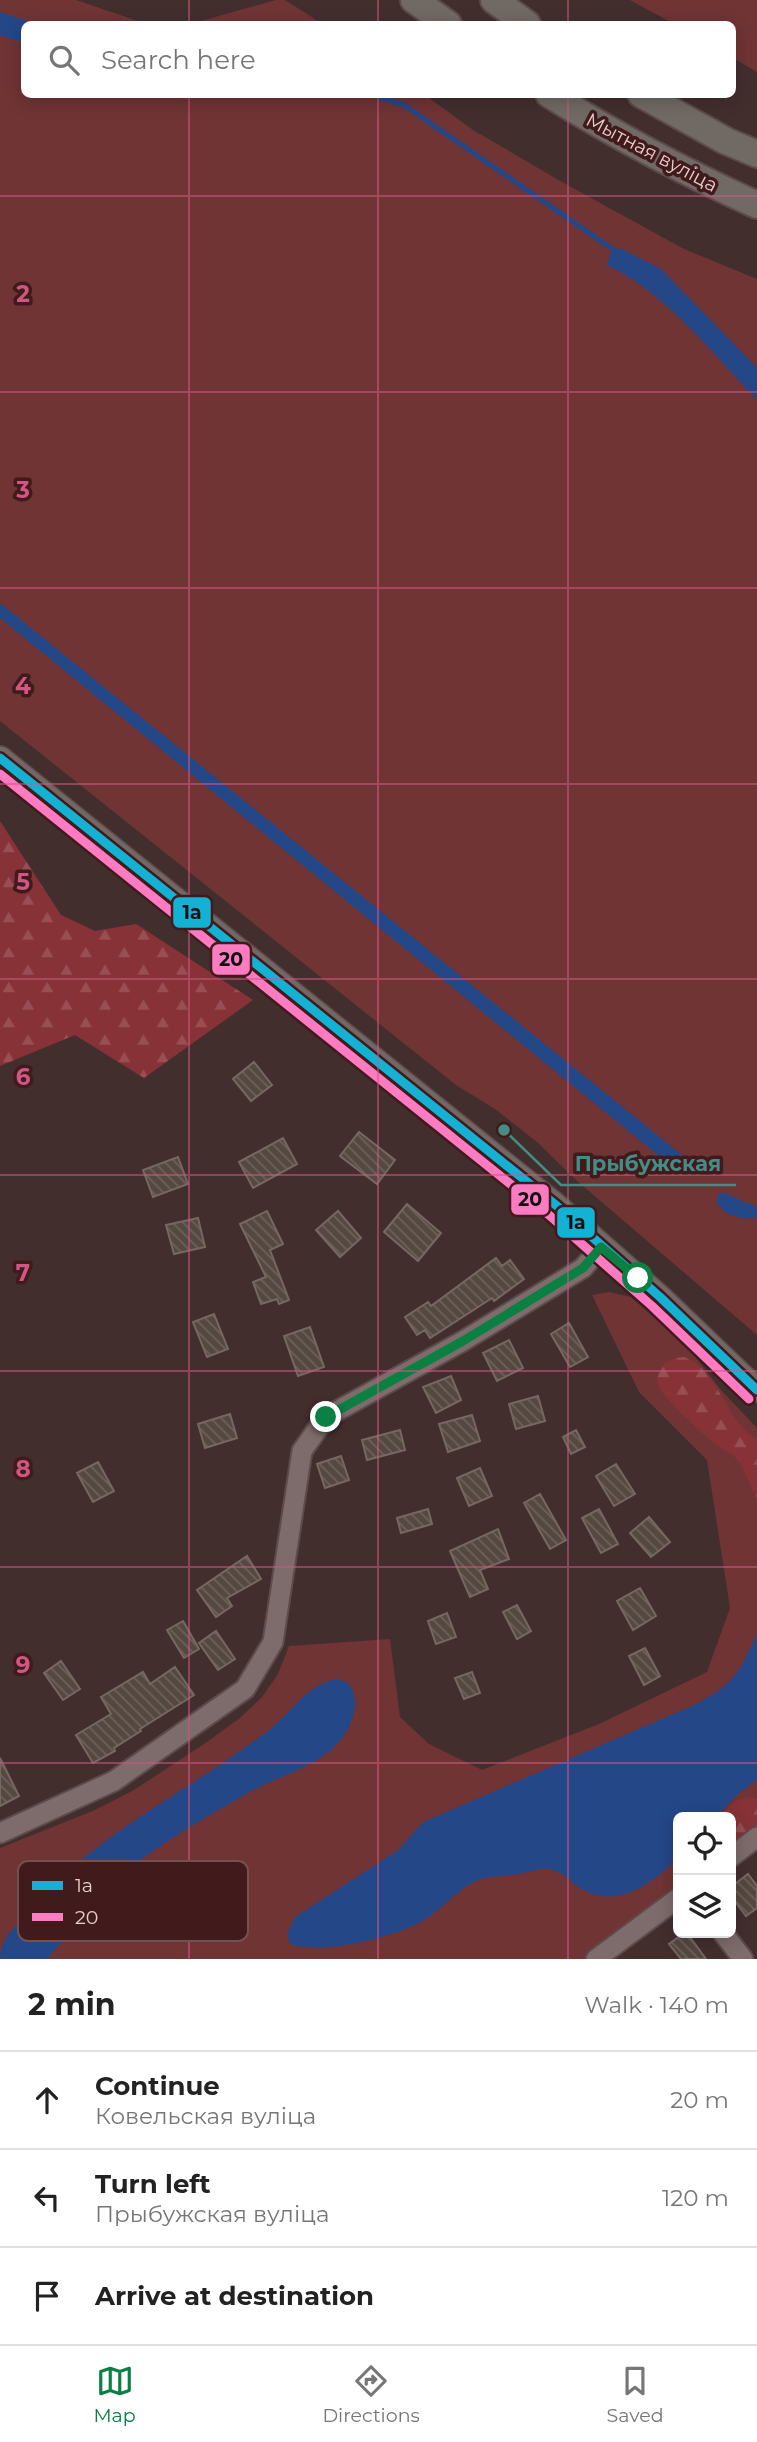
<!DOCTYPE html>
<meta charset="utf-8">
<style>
:root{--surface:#fff;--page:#f6f6f6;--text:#222;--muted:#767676;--line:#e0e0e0;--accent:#0b8043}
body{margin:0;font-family:Montserrat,sans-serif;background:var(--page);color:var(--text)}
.controls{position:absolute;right:21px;bottom:21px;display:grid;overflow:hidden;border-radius:10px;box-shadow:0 4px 18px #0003}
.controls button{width:63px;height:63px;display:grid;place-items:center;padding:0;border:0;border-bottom:2px solid var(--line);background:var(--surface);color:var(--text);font:35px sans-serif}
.stop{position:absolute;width:21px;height:21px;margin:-16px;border:5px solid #0b8043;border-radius:50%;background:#fff}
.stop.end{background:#0b8043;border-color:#fff;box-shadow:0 2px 7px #0008}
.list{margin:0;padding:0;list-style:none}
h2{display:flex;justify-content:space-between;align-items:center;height:91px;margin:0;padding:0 28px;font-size:30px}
h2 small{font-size:23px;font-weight:400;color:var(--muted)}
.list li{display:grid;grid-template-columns:46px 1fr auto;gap:21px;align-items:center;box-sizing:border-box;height:98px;padding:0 28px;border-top:2px solid var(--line)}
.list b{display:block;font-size:26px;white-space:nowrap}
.list p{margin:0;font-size:23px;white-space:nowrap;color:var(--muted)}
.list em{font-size:23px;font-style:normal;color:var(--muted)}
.icon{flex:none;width:38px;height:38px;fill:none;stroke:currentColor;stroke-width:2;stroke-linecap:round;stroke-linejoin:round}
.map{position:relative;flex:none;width:757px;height:1959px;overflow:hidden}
.search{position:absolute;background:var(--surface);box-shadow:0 4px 18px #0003;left:21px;right:21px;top:21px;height:77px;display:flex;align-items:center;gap:18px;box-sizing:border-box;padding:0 24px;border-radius:10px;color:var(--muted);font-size:26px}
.sheet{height:385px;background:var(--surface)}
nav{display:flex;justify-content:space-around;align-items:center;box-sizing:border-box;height:98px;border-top:2px solid var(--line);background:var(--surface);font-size:19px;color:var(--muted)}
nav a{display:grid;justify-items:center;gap:4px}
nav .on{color:var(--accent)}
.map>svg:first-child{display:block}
.green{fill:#703435}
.forest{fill:url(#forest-firs)}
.water{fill:#244788}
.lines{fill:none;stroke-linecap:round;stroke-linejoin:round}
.stream{stroke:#244788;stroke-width:5}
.building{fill:url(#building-back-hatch);stroke:#766861;stroke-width:2}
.minor-casing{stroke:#5d4b4b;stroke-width:23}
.major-casing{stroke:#5d4b4b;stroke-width:26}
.highway-casing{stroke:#5d4b4b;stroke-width:30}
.minor{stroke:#7d6c6b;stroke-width:19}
.major{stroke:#736763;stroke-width:23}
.highway{stroke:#716a64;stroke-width:26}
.bus-1-casing{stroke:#411b1c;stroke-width:14}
.bus-2-casing{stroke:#411b1c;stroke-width:14}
.bus-1{stroke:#13b2d5;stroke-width:9}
.bus-2{stroke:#fe7ac1;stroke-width:9}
.route{stroke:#0b8043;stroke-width:9}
.grid{fill:none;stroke:#cf5783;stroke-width:2;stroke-opacity:0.55}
.labels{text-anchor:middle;stroke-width:7;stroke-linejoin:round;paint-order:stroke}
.street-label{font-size:19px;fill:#e7cdcc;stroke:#411b1c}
.key{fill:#411b1c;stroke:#735051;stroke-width:2}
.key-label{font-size:19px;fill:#e7cdcc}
.grid-label{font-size:23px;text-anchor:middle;font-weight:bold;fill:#cf5783;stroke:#411b1c;stroke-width:7;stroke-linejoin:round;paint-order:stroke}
.leader{fill:none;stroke:#458c86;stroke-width:2.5}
.callout-dot{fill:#458c86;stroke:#411b1c;stroke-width:2.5}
.callout-label{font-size:21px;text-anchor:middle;font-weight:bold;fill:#458c86;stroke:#411b1c;stroke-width:7;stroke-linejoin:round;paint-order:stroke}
.line-badge{stroke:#411b1c;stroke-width:2.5}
.pale-badge-label{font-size:19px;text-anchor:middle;font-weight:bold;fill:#111}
</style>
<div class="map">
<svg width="757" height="1959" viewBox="0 0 757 1959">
<defs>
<pattern id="forest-firs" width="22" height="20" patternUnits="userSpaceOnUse" patternTransform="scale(1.75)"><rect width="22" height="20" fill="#873236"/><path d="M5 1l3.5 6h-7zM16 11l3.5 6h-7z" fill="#984e52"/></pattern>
<pattern id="building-back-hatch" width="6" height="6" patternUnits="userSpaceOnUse" patternTransform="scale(1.75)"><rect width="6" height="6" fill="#554841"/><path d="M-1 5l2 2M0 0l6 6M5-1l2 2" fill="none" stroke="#6d615b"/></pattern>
</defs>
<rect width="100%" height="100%" fill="#432e2e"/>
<path class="green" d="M 0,0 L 76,0 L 147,24 L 24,24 L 24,94 L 425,95 L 473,130 L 562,182 L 684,249 L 757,279 L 757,1335 L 576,1180 L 537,1142 L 495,1109 L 456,1085 L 0,721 Z
M 276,0 L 285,0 L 323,24 L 190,24 Z
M 630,0 L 757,0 L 757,72 L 733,58 L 732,24 L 674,24 Z
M 609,1292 L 631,1297 L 686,1345 L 721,1390 L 757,1428 L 757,1828 L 731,1817 L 678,1817 L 678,1895 L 592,1959 L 0,1959 L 0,1848 L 95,1810 L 134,1790 L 207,1742 L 240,1718 L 262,1697 L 278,1674 L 289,1646 L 390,1639 L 400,1717 L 429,1744 L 482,1770 L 599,1724 L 707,1672 L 730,1608 L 707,1460 L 639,1392 L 592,1295 Z"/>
<path class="forest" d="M 0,821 L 61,915 L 95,931 L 136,924 L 253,1000 L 144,1078 L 75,1035 L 0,1066 Z
M 684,1357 C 719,1370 724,1419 757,1440 L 757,1498 C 749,1485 746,1470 737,1459 C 730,1452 722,1449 714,1443 C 702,1433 667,1401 660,1389 C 656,1382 657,1375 661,1368 C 667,1359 674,1358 684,1357 Z
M 751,1797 L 757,1799 L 757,1827 L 731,1850 L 731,1817 L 720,1817 C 730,1806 736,1798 751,1797 Z"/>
<path class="water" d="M 0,12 L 36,24 L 24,24 L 24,43 L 0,35 Z
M 620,248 L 661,269 L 757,368 L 757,400 C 712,353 666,293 607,265 L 610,254 Z
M 0,603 L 688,1160 L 694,1167 L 692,1175 L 689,1176 L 681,1174 L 0,618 Z
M 720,1193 C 733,1193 741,1204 757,1205 L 757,1218 C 741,1220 724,1216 716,1201 Z
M 757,1633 L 757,1780 L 739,1793 L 716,1817 L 678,1817 L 678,1857 C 654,1883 617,1911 580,1888 C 570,1882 562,1871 549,1869 C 538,1868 528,1873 517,1874 C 507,1876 496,1876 485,1878 C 462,1883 444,1908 424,1920 C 396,1937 321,1956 290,1944 L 287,1934 L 295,1917 L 398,1850 L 423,1822 L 692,1706 C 733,1685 739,1675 757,1633 Z
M 336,1679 L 347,1682 C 356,1693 357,1702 353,1716 C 340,1763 285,1772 248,1793 C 211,1814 173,1836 139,1861 C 103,1887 76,1926 47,1959 L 0,1959 C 0,1942 11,1931 22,1918 C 84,1843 169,1802 247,1746 C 257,1739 268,1732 277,1723 C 296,1706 310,1684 336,1679 Z"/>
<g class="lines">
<path class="stream" d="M 369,94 L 404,105 L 621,255"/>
</g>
<path class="building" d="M 254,1062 L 272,1085 L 251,1101 L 233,1079 Z
M 359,1132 L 395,1160 L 377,1184 L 340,1156 Z
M 283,1138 L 297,1164 L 253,1188 L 239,1162 Z
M 178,1157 L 188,1184 L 153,1197 L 143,1170 Z
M 407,1204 L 441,1233 L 418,1261 L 384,1232 Z
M 267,1211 L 283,1244 L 270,1250 L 289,1300 L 279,1304 L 277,1299 L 261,1304 L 253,1282 L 266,1277 L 240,1224 Z
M 338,1211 L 361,1238 L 340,1257 L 316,1230 Z
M 198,1218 L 205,1247 L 174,1254 L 166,1225 Z
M 496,1258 L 502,1266 L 510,1260 L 524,1279 L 494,1301 L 492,1298 L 430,1338 L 425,1330 L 417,1335 L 405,1317 L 428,1302 L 431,1306 Z
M 214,1314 L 228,1349 L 207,1357 L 193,1322 Z
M 569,1323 L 588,1357 L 570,1367 L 551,1334 Z
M 310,1327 L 324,1367 L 298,1376 L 284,1336 Z
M 509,1340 L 523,1368 L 497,1381 L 483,1353 Z
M 451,1376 L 461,1400 L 436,1413 L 423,1387 Z
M 538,1396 L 545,1421 L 516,1429 L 509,1404 Z
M 230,1414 L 237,1438 L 205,1448 L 198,1424 Z
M 472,1415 L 480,1441 L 448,1452 L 439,1424 Z
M 400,1430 L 405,1450 L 367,1460 L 362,1440 Z
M 576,1430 L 585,1447 L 571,1454 L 563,1437 Z
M 341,1456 L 349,1480 L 325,1488 L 317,1464 Z
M 98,1462 L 114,1491 L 93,1502 L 77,1473 Z
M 616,1464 L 635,1494 L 614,1506 L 596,1476 Z
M 480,1468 L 492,1496 L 469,1506 L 457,1478 Z
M 540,1494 L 566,1540 L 550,1549 L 524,1503 Z
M 428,1509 L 432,1524 L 401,1533 L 397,1518 Z
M 599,1509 L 618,1544 L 601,1553 L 582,1518 Z
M 649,1517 L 670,1542 L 651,1557 L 630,1533 Z
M 498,1529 L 509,1559 L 480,1570 L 488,1589 L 470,1597 L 450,1551 Z
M 247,1556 L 261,1579 L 227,1598 L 232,1606 L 216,1617 L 197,1590 Z
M 640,1588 L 656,1616 L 633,1630 L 617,1601 Z
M 517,1605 L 531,1631 L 517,1639 L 503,1612 Z
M 447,1613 L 456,1637 L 436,1644 L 428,1621 Z
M 183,1621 L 199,1649 L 184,1658 L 167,1630 Z
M 216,1631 L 235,1659 L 218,1670 L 199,1643 Z
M 645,1648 L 660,1676 L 644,1685 L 629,1656 Z
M 61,1661 L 80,1689 L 63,1700 L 44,1673 Z
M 175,1667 L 194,1695 L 140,1729 L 141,1731 L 114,1748 L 115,1751 L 93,1763 L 76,1735 L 111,1714 L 101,1697 L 143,1672 L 150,1684 Z
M 472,1672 L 480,1693 L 464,1699 L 455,1678 Z
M 0,1758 L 19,1796 L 0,1806 Z
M 748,1874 L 757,1886 L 757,1908 L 746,1916 L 731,1896 L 731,1887 Z
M 684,1933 L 687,1933 L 706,1959 L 681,1959 L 669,1944 Z"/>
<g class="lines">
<g class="minor-casing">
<path id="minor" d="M 0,1833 L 114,1781 L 245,1689 L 273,1642 L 302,1451 L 326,1417 L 463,1341 L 583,1268 L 602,1246
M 731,1857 L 757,1837
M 723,1933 L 743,1959
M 596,1959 L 678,1898"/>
</g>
<g class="major-casing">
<path id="major" d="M 0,758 L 557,1206 L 660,1297 L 757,1390"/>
</g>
<g class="highway-casing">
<path id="highway" d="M 414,0 L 448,24
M 494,0 L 527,24
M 549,94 C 618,137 684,172 757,205
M 641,94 L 726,141 L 757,154"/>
</g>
<use href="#minor" class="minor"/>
<use href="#major" class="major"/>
<use href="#highway" class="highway"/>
<g class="bus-1-casing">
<path id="bus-1" d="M 0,758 L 557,1206 L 660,1297 L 757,1390"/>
</g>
<g class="bus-2-casing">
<path id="bus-2" d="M 0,774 L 549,1215 L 652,1306 L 749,1399"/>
</g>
<use href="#bus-1" class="bus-1"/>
<use href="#bus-2" class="bus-2"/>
</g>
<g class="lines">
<path class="route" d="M 326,1417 L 463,1341 L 583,1268 L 601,1247 L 638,1278"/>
</g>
<path class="grid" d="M 189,0 L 189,24M 378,0 L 378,24M 568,0 L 568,24M 189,94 L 189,1959M 378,94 L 378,1959M 568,94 L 568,1959M 0,196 L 757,196M 0,392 L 757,392M 0,588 L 757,588M 0,784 L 757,784M 0,979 L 757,979M 0,1175 L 757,1175M 0,1371 L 757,1371M 0,1567 L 757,1567M 0,1763 L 757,1763"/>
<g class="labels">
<g class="street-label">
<text transform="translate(652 152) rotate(28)" y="7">Мытная вуліца</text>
</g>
</g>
<rect x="18" y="1861" width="230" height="80" rx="10" class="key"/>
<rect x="32" y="1881" width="31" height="9" fill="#13b2d5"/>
<rect x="32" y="1913" width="31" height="8" fill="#fe7ac1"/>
<g class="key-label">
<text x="75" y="1892">1а</text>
<text x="75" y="1924">20</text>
</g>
<g class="grid-label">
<text x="23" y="302">2</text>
<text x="23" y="498">3</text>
<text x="23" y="694">4</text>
<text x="23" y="890">5</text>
<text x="23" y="1085">6</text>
<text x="23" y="1281">7</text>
<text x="23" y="1477">8</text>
<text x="23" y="1673">9</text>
</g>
<path class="leader" d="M504 1130L561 1185H736"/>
<circle class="callout-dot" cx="504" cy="1130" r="7"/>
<g class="callout-label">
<text x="648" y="1171">Прыбужская</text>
</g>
<g class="line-badge">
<rect x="172" y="896" width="40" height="33" rx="7" fill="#13b2d5"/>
<rect x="211" y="943" width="40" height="33" rx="7" fill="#fe7ac1"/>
<rect x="510" y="1183" width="40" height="33" rx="7" fill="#fe7ac1"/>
<rect x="556" y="1206" width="40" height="33" rx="7" fill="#13b2d5"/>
</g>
<g class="pale-badge-label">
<text x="192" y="919">1а</text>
<text x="231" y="966">20</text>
<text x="530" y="1206">20</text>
<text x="576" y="1229">1а</text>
</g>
</svg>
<div class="controls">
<button><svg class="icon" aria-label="locate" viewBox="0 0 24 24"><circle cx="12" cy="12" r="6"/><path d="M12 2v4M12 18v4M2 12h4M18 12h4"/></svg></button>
<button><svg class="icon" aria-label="layers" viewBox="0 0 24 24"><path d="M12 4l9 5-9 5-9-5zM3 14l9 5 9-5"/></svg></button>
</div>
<div class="stop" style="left:638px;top:1278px"></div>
<div class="stop end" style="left:326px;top:1417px"></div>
<div class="search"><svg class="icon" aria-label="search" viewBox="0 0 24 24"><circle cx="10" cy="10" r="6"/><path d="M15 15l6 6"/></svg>Search here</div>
</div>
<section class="sheet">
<h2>2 min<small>Walk · 140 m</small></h2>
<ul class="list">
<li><svg class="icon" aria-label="ahead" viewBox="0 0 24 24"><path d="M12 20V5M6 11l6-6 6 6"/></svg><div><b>Continue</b><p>Ковельская вуліца</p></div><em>20 m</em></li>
<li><svg class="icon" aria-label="left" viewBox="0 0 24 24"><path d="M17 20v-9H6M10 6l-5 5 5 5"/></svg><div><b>Turn left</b><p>Прыбужская вуліца</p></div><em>120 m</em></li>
<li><svg class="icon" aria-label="arrive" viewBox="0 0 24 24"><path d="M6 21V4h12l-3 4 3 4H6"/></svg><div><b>Arrive at destination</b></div></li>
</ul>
</section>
<nav>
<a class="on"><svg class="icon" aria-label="map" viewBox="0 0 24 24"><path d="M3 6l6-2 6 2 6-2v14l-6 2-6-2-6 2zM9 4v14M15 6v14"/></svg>Map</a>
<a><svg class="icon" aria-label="directions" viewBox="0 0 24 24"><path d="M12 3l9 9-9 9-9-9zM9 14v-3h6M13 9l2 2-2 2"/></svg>Directions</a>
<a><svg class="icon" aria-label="saved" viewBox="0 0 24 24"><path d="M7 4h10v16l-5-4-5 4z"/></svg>Saved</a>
</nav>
